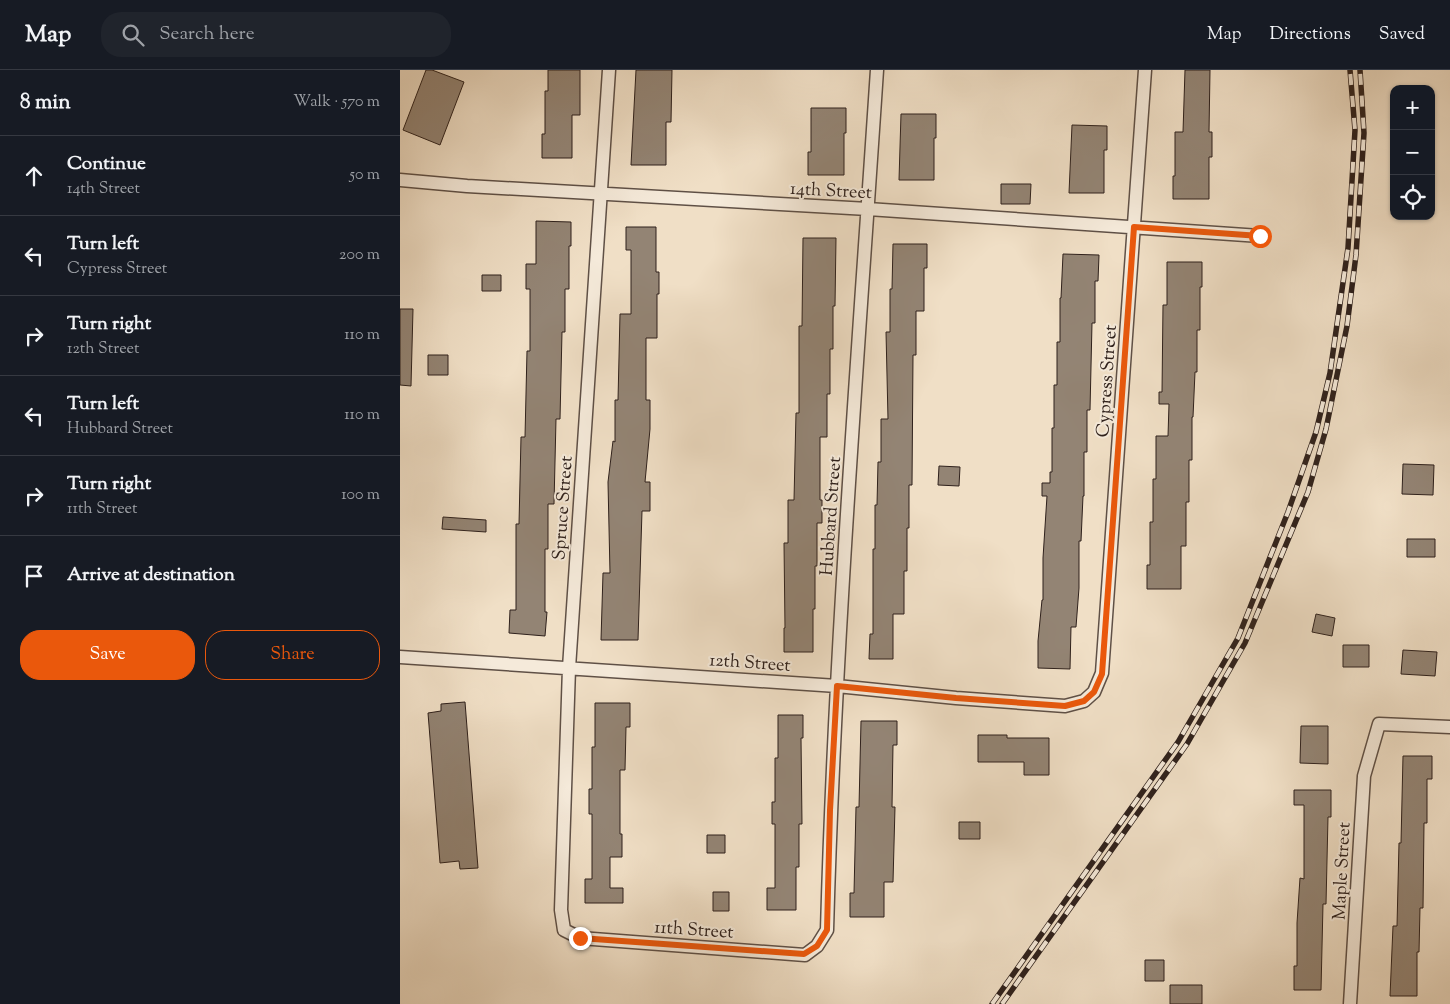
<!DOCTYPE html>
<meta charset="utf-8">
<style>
:root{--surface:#171b24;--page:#20242c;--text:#f1f3f6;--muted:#9ea1a6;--line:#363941;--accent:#ea580c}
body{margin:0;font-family:"Sorts Mill Goudy",serif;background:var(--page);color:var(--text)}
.controls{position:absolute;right:15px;top:15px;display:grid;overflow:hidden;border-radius:10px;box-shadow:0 1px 4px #0004}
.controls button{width:45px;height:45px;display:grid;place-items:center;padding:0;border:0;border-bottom:1px solid var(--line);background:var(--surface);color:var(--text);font:25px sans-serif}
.stop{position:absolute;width:15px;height:15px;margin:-11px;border:4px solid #ea580c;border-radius:50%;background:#fff}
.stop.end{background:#ea580c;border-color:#fff;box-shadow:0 1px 5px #0008}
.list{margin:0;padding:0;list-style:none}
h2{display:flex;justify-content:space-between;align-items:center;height:65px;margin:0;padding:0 20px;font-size:21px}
h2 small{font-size:16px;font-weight:400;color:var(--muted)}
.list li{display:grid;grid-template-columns:32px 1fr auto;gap:15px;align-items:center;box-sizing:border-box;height:80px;padding:0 20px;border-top:1px solid var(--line)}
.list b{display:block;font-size:19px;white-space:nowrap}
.list p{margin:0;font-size:16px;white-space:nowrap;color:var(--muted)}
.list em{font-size:16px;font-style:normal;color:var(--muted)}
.actions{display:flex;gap:10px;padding:15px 20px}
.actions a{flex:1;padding:11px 0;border:1px solid var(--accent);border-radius:20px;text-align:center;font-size:18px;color:var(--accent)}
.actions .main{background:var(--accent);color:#fff}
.icon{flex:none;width:28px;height:28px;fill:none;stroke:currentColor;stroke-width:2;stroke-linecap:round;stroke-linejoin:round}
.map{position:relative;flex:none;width:1050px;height:934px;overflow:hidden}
header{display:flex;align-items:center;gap:30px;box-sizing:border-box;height:70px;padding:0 25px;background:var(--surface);border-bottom:1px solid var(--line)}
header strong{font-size:24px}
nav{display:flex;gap:28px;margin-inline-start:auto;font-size:18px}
.search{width:350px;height:45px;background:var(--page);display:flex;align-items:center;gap:12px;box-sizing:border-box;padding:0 18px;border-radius:20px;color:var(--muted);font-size:19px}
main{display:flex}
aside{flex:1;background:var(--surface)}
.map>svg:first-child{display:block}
.building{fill:#938474;stroke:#2f211c}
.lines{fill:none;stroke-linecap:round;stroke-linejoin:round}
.minor-casing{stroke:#5f5046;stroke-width:15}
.minor{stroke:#f5eada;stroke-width:12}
.rail-casing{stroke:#2f211c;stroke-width:5.5}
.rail{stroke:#f5eada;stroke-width:4;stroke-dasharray:11;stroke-linecap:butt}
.route{stroke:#ea580c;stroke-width:6}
.labels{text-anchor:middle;stroke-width:4;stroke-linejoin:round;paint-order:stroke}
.street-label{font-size:18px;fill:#2f211c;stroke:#f5eada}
</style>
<header>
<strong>Map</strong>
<div class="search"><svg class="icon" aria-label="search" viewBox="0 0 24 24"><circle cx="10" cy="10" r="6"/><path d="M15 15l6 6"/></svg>Search here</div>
<nav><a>Map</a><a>Directions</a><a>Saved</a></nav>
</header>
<main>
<aside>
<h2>8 min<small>Walk · 570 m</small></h2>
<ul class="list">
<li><svg class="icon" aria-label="ahead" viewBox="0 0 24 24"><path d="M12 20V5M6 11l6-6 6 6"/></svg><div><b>Continue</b><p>14th Street</p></div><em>50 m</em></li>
<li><svg class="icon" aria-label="left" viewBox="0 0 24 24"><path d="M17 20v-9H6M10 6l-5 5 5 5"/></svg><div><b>Turn left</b><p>Cypress Street</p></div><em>200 m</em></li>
<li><svg class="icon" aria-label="right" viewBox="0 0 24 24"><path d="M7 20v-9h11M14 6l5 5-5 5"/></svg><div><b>Turn right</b><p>12th Street</p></div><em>110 m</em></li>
<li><svg class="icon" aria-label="left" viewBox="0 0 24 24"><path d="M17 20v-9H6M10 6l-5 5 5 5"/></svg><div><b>Turn left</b><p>Hubbard Street</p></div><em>110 m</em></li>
<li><svg class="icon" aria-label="right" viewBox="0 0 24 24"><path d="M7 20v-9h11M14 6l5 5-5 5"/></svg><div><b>Turn right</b><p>11th Street</p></div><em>100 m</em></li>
<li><svg class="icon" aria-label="arrive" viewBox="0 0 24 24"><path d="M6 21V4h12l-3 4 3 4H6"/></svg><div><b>Arrive at destination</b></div></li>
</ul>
<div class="actions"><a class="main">Save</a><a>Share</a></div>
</aside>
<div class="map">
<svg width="1050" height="934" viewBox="0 0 1050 934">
<rect width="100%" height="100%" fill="#f0dfc6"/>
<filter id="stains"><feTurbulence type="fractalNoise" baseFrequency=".004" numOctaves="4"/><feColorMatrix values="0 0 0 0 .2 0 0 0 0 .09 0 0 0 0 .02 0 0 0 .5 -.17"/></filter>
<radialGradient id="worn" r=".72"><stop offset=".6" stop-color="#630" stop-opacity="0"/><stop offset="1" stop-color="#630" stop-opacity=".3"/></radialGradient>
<path class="building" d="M 26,0 L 32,0 L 64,12 L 40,75 L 3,60 Z
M 148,0 L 180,0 L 180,45 L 172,45 L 172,88 L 142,88 L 142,64 L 145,64 L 145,21 L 148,21 Z
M 236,0 L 272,0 L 271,52 L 266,52 L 266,95 L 231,95 Z
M 785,0 L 810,0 L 809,62 L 812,62 L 812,87 L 809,87 L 809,129 L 773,129 L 773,106 L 775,106 L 775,62 L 783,62 Z
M 411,38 L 446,38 L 446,63 L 444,63 L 444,105 L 408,105 L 408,82 L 411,82 Z
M 501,44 L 536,44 L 536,68 L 534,68 L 534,110 L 499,110 Z
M 672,55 L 707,56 L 707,80 L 704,80 L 704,123 L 669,123 Z
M 601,114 L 631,114 L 630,134 L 601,134 Z
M 136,151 L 171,152 L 171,176 L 169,176 L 169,219 L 165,219 L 165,262 L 162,262 L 160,349 L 156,349 L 154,434 L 148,434 L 148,479 L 145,479 L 145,542 L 147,542 L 145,566 L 109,563 L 110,540 L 116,540 L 116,454 L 119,454 L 121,367 L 125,367 L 127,281 L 130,281 L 130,219 L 126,219 L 126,194 L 136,194 Z
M 226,157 L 256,157 L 256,202 L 259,202 L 259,224 L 257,224 L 257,268 L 246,268 L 246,330 L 250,330 L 250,359 L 245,412 L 250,412 L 250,441 L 242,441 L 238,570 L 201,570 L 203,503 L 210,503 L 208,412 L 213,371 L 215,372 L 215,330 L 218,330 L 220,244 L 231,244 L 231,180 L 226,180 Z
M 403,168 L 436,168 L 435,236 L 433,236 L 433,279 L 430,279 L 430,324 L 427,324 L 427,367 L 420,367 L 420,430 L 422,430 L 422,453 L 417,453 L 417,496 L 415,496 L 415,539 L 413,539 L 413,582 L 384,582 L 384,558 L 385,558 L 384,473 L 388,473 L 388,430 L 394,430 L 396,343 L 399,343 L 399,256 L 402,256 Z
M 493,174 L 527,174 L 527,198 L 524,198 L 524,241 L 516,241 L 516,285 L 513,285 L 512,415 L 509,415 L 509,458 L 507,458 L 507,501 L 504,501 L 504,544 L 493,544 L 493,589 L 469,589 L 470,564 L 473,564 L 473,479 L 475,479 L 475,435 L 477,435 L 478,392 L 481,392 L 481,349 L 488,349 L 486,262 L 490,262 L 490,219 L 492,219 Z
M 663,184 L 699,185 L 698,211 L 695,211 L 695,253 L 692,253 L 690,340 L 687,340 L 687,382 L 684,382 L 684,426 L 683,426 L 681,471 L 679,471 L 679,518 L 676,557 L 671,557 L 670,599 L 638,598 L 638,571 L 642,530 L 643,530 L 643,488 L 647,426 L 642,426 L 642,413 L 650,413 L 650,402 L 652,402 L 652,358 L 654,358 L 654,315 L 657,315 L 657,272 L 660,272 L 660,228 L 661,228 Z
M 767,192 L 802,192 L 802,217 L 800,217 L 800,260 L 797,260 L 797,302 L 795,302 L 793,347 L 792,347 L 792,390 L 789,390 L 789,432 L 786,432 L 786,476 L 781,476 L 781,519 L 747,519 L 747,495 L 750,495 L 750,452 L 753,452 L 753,409 L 756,409 L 756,366 L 768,366 L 769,334 L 759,334 L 759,322 L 762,322 L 763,235 L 767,235 Z
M 82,205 L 101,205 L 101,221 L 82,221 Z
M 0,239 L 13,239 L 11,316 L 0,315 Z
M 28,285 L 48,285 L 48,305 L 28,305 Z
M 1003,394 L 1034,395 L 1033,425 L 1002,424 Z
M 539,396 L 560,397 L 559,416 L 538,415 Z
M 43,447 L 86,450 L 86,462 L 42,459 Z
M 1007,469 L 1035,469 L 1035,487 L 1007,487 Z
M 916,544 L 935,548 L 932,566 L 912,562 Z
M 943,575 L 969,575 L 969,597 L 943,597 Z
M 1003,580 L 1037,582 L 1035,606 L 1001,604 Z
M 65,632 L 78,798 L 60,799 L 59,791 L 40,793 L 28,643 L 41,641 L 41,634 Z
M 195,633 L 230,633 L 230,657 L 226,657 L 225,700 L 220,700 L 220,764 L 222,764 L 222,787 L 210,787 L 210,818 L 223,818 L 223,833 L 185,833 L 185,809 L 192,809 L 192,744 L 189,744 L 189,719 L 192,719 L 192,677 L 195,677 Z
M 378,645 L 403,645 L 403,668 L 401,668 L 402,754 L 399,754 L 399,797 L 396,797 L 396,840 L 367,840 L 367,818 L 375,818 L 375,754 L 372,754 L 372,732 L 375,732 L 375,688 L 378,688 Z
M 461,651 L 497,651 L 497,675 L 493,675 L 492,737 L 495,737 L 493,812 L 484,812 L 484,847 L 450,847 L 450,823 L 454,823 L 456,737 L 459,737 Z
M 901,656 L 928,656 L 928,694 L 900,693 Z
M 578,665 L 607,665 L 607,668 L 649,668 L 649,705 L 624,705 L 624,692 L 578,692 Z
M 1003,686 L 1032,686 L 1032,709 L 1027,709 L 1027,753 L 1024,753 L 1023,838 L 1020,838 L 1019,882 L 1017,882 L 1017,926 L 990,926 L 993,856 L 997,856 L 999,773 L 1001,773 Z
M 894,720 L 931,720 L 931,747 L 928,747 L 926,834 L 923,834 L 921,920 L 894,920 L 894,896 L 897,896 L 897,853 L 900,808 L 904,809 L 904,735 L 894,735 Z
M 559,752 L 580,752 L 580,769 L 559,769 Z
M 307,765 L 325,765 L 325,783 L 307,783 Z
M 313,822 L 329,822 L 329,841 L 313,841 Z
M 745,890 L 764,890 L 764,911 L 745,911 Z
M 770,915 L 802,915 L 802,934 L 770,934 Z"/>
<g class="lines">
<g class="minor-casing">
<path id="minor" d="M 209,0 L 169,598 L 161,840 L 164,860 L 180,868 L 405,885 L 417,876 L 427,860 C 435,573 458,286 477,0
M 0,110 L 67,116 L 468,139 L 860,166
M 0,587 L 437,616 L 556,628 L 665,636 L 684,631 L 694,622 L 702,603 L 745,0
M 950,934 L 964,706 L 979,654 L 1050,657"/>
</g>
<use href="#minor" class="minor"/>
<g class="rail-casing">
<path id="rail" d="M 592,934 L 778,672 L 838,568 L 888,442 L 916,362 L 930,303 L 948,178 L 955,60 L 950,0
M 602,934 L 787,674 L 845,573 L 908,422 L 926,359 L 947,256 L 956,185 L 964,63 L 960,0"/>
</g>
<use href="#rail" class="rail"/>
</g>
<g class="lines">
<path class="route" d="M 180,868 L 404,884 L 417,876 L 427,860 L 430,740 L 437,616 L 556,628 L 665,636 L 684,631 L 694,622 L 702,604 L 734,157 L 860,166"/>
</g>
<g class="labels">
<g class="street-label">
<text transform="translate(431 120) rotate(3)" y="6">14th Street</text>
<text transform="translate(706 311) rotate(-86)" y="6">Cypress Street</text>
<text transform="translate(162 438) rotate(-86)" y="6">Spruce Street</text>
<text transform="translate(430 446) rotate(-86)" y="6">Hubbard Street</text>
<text transform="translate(350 592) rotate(4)" y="6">12th Street</text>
<text transform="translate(941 801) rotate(-87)" y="6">Maple Street</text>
<text transform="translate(294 859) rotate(4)" y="6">11th Street</text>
</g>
</g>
<rect width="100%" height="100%" filter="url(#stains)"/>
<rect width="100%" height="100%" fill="url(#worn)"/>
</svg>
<div class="controls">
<button>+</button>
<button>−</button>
<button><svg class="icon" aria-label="locate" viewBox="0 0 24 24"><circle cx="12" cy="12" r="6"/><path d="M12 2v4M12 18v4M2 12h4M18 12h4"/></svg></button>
</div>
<div class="stop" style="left:860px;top:166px"></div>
<div class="stop end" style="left:180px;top:868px"></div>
</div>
</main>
